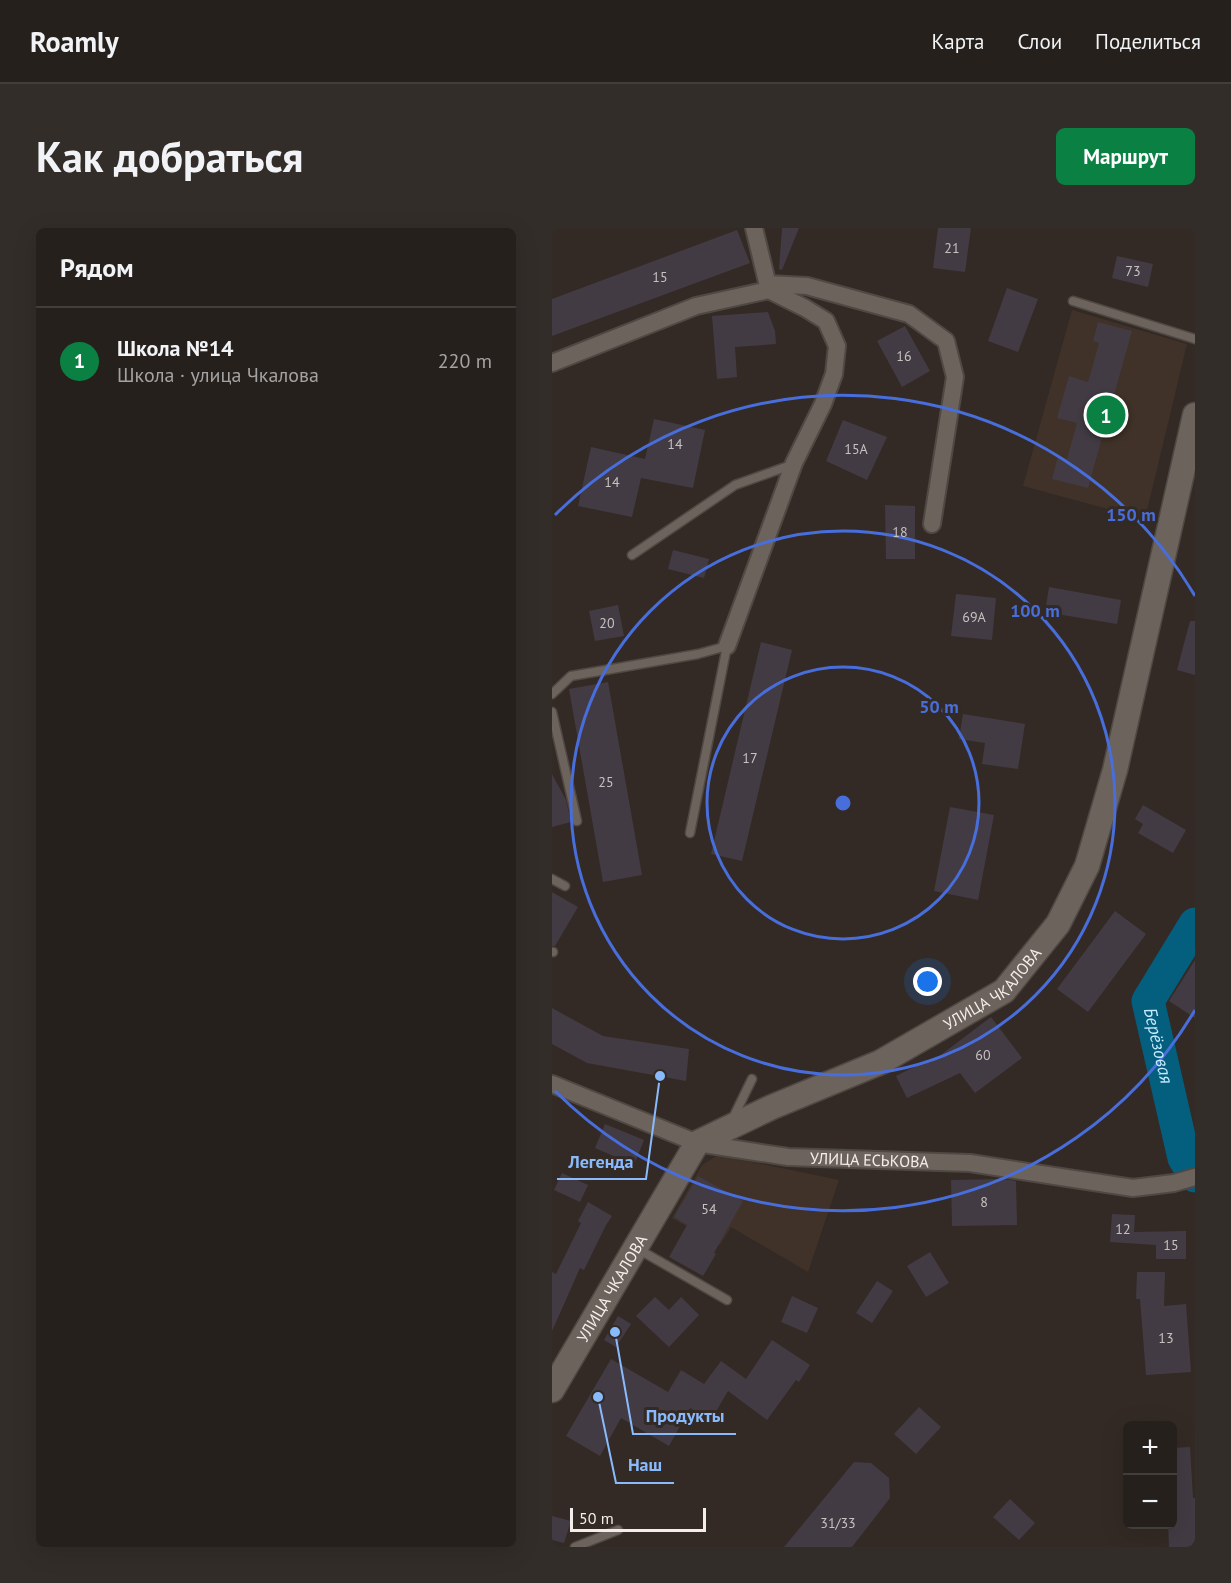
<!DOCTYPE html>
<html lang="ru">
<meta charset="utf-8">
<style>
:root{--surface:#26201c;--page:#322d29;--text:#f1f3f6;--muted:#a4a3a3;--line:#423e3b;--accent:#0b8043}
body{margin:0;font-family:"PT Sans",sans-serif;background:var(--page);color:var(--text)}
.controls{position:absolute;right:18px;bottom:18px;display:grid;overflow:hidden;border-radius:9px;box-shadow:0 6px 24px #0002}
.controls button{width:54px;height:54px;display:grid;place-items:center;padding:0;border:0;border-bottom:2px solid var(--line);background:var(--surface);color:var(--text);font:30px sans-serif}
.scale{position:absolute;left:18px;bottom:15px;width:136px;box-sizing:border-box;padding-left:6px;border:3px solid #f4eeea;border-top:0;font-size:16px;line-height:21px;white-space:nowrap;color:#f4eeea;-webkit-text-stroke:4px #332a25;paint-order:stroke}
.you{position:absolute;left:376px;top:754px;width:21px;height:21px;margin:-15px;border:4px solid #fff;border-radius:50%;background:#1a73e8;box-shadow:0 0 0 9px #1a73e833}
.badge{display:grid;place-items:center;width:39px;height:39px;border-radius:50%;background:var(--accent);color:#fff;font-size:20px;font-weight:700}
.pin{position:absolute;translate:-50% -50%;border:3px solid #fff;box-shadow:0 2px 6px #0006}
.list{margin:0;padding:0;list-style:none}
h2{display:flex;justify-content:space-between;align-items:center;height:78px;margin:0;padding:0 24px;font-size:26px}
h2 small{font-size:20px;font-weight:400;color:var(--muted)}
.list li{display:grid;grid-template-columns:39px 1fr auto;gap:18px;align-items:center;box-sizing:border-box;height:108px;padding:0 24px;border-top:2px solid var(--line)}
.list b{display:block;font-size:22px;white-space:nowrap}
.list p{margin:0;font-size:20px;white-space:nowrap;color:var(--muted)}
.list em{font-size:20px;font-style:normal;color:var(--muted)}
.map{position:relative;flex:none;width:643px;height:1319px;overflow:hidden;border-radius:9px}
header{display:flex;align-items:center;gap:36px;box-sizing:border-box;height:84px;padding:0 30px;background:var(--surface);border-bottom:2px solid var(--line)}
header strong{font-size:28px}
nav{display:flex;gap:33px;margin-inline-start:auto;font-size:21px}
.intro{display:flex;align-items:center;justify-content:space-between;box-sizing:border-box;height:144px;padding:0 36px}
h1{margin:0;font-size:42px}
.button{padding:15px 27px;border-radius:9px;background:var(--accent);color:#fff;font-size:21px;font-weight:700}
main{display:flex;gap:36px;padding:0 36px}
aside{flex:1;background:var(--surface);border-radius:9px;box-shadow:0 6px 24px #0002}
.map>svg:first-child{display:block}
.built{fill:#403228}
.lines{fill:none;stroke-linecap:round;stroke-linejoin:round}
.river{stroke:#045e7d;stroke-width:33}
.building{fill:#423b43}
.lane-casing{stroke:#4f4843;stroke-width:11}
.street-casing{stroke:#4f4843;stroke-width:20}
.secondary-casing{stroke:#4f4843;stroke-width:27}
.lane{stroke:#6d635d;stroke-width:8}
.street{stroke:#6d635d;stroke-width:16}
.secondary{stroke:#6d635d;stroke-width:24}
.ring{fill:none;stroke:#486edc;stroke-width:3}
.labels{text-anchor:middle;stroke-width:6;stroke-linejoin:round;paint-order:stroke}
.number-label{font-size:14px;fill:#c8c1c0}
.street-label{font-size:16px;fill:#f4eeea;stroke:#332a25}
.water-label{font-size:18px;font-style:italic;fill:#c5ebfe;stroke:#332a25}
.centre{fill:#486edc;stroke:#332a25;stroke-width:3}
.ring-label{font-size:18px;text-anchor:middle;font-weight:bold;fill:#486edc;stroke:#332a25;stroke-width:6;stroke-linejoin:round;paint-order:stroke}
.leader{fill:none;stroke:#89bafc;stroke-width:2}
.callout-dot{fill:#89bafc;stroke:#332a25;stroke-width:2}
.callout-label{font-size:18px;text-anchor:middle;font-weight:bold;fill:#89bafc;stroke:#332a25;stroke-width:6;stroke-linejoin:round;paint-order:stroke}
</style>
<header>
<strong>Roamly</strong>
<nav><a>Карта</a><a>Слои</a><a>Поделиться</a></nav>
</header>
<div class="intro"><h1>Как добраться</h1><a class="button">Маршрут</a></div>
<main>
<aside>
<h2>Рядом<small></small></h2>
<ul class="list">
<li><span class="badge">1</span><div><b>Школа №14</b><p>Школа · улица Чкалова</p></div><em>220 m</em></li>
</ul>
</aside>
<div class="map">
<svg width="643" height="1319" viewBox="0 0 643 1319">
<rect width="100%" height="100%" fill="#332a25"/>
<path class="built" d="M 520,82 L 635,116 L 593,291 L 471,258 Z
M 166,927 L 287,952 L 256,1044 L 179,999 L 168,1017 L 120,990 L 150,937 Z"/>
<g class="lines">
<path class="river" id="s1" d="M 643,696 L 596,773 L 632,930 L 643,948"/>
</g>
<path class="building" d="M 230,0 L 247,0 L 230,42 L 227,41 Z
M 386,0 L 419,0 L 413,44 L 381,40 Z
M 185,2 L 198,35 L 0,108 L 0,71 Z
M 565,28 L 601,36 L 596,59 L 560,50 Z
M 455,60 L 486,71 L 466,124 L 436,113 Z
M 216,84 L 223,103 L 224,116 L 183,119 L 185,149 L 165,151 L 160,88 Z
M 546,94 L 580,103 L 536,260 L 500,251 L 506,228 L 515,231 L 525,195 L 505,190 L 517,148 L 536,154 L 547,115 L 541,113 Z
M 353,98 L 378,143 L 350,159 L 325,113 Z
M 102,191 L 153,202 L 141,260 L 89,250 L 80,289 L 26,278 L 39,219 L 93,231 Z
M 291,192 L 335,209 L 315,252 L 274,233 Z
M 333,277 L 363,278 L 363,331 L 334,331 Z
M 121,322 L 157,331 L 152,350 L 116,341 Z
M 497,359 L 569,372 L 565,396 L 493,384 Z
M 404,366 L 444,370 L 440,412 L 399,408 Z
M 66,377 L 72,408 L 43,413 L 37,383 Z
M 638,393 L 643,393 L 643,447 L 625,442 Z
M 209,414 L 240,422 L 190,633 L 159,626 Z
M 56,454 L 90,647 L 51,654 L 17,461 Z
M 411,486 L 473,496 L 466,541 L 430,536 L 433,515 L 407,511 Z
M 0,546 L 14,572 L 19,594 L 0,599 Z
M 591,577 L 634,602 L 621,625 L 586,605 L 591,596 L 583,591 Z
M 398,579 L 442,587 L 426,672 L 382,663 Z
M 0,664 L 26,679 L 3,718 L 0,718 Z
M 563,683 L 594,706 L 536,784 L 505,761 Z
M 643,732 L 643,790 L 617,773 Z
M 0,780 L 51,808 L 137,821 L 134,853 L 35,835 L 0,816 Z
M 439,789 L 470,830 L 423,865 L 408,845 L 355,870 L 344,848 L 376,832 L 378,835 Z
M 53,896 L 92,912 L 82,937 L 43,920 Z
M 10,945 L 36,957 L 28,974 L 2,962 Z
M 146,948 L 191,973 L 162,1025 L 164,1026 L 151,1048 L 117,1029 L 135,997 L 122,989 Z
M 451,951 L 464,953 L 465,997 L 400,998 L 399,952 Z
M 36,974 L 60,988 L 54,997 L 32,1042 L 28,1040 L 0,1103 L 0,1044 L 4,1046 L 29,995 L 26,993 Z
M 560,986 L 583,987 L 582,1004 L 634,1003 L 634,1031 L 604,1031 L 604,1017 L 558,1014 Z
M 378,1024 L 397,1055 L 374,1069 L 355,1038 Z
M 585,1044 L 613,1044 L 612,1078 L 634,1076 L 639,1144 L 594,1147 L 588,1071 L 584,1071 Z
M 325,1053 L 341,1063 L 320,1095 L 304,1085 Z
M 240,1068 L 266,1080 L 255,1105 L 229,1094 Z
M 103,1069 L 117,1082 L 129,1069 L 147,1087 L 117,1119 L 84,1088 Z
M 66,1088 L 79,1096 L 64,1119 L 52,1112 Z
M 220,1112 L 258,1137 L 247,1154 L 244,1152 L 215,1192 L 176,1163 L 159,1192 L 138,1180 L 117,1218 L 69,1190 L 48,1228 L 14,1208 L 59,1131 L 116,1164 L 129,1142 L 152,1156 L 169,1133 L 194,1151 Z
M 367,1179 L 389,1199 L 364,1226 L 342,1206 Z
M 638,1219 L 641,1270 L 643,1270 L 643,1319 L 617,1319 L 616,1296 L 621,1296 L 621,1220 Z
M 302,1234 L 319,1235 L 337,1250 L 338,1270 L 300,1319 L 232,1319 Z
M 458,1271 L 483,1295 L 467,1312 L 441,1289 Z
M 0,1288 L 19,1293 L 12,1315 L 0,1312 Z"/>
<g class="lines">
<g class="lane-casing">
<path id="lane" d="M 521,73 L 643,111
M 80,327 L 183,257 L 242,236
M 0,466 L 19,448 L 146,426 L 175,418 L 138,605
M 0,484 L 25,593
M 0,651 L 13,658
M 0,724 L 1,724
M 180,892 L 200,851
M 86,1021 L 175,1072
M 23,1319 L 66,1302"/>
</g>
<g class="street-casing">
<g id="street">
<path d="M 202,0 L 217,62"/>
<path d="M 216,56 L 255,58 L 357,86 L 394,113 L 403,149 L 380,296"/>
<path d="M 0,135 L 144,78 L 217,62"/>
<path d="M 175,418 L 242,235 L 271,176 L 282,146 L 285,118 L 274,93 L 253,80 L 217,62"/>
<path id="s2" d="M 0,856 L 145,915 L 236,929 L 418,935 L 581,960 L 622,955 L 643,949"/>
</g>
</g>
<g class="secondary-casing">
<g id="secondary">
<path id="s3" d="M 0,1162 L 145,915 L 220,879 L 329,834 L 452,763 L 506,696 L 535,638 L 563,542 L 643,187"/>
</g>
</g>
<use href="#lane" class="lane"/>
<use href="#street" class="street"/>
<use href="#secondary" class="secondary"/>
</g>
<g class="ring">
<circle cx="291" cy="575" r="136"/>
<circle cx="291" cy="575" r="272"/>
<path d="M643 782A408 408 0 0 1 3 863M3 287A408 408 0 0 1 643 368"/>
</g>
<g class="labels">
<g class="number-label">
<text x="400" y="25">21</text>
<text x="581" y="48">73</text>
<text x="108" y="54">15</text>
<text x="352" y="133">16</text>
<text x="123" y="221">14</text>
<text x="304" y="226">15А</text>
<text x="60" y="259">14</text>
<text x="348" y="309">18</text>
<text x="422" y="394">69А</text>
<text x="55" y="400">20</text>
<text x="198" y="535">17</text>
<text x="54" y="559">25</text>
<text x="431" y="832">60</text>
<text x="432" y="979">8</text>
<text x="157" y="986">54</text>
<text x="571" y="1006">12</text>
<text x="619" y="1022">15</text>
<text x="614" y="1115">13</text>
<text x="286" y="1300">31/33</text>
</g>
<g class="street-label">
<text dy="6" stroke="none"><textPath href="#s3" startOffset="622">УЛИЦА ЧКАЛОВА</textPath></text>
<text dy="6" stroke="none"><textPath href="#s2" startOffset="330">УЛИЦА ЕСЬКОВА</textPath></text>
<text dy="6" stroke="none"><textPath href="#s3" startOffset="118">УЛИЦА ЧКАЛОВА</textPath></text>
</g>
<g class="water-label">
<text dy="6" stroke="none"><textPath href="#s1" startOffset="136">Берёзовая</textPath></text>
</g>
</g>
<circle cx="291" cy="575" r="9" class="centre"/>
<g class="ring-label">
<text x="579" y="293">150 m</text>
<text x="483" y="389">100 m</text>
<text x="387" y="485">50 m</text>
</g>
<path class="leader" d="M108 848L94 951H5M63 1104L81 1206H184M46 1169L64 1255H122"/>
<g class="callout-dot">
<circle cx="108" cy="848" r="6"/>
<circle cx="63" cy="1104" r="6"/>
<circle cx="46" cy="1169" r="6"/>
</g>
<g class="callout-label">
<text x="49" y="940">Легенда</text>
<text x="133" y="1194">Продукты</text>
<text x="93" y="1243">Наш</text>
</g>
</svg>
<div class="controls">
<button>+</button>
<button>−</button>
</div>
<div class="scale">50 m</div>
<div class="you"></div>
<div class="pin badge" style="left:554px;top:187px">1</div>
</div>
</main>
